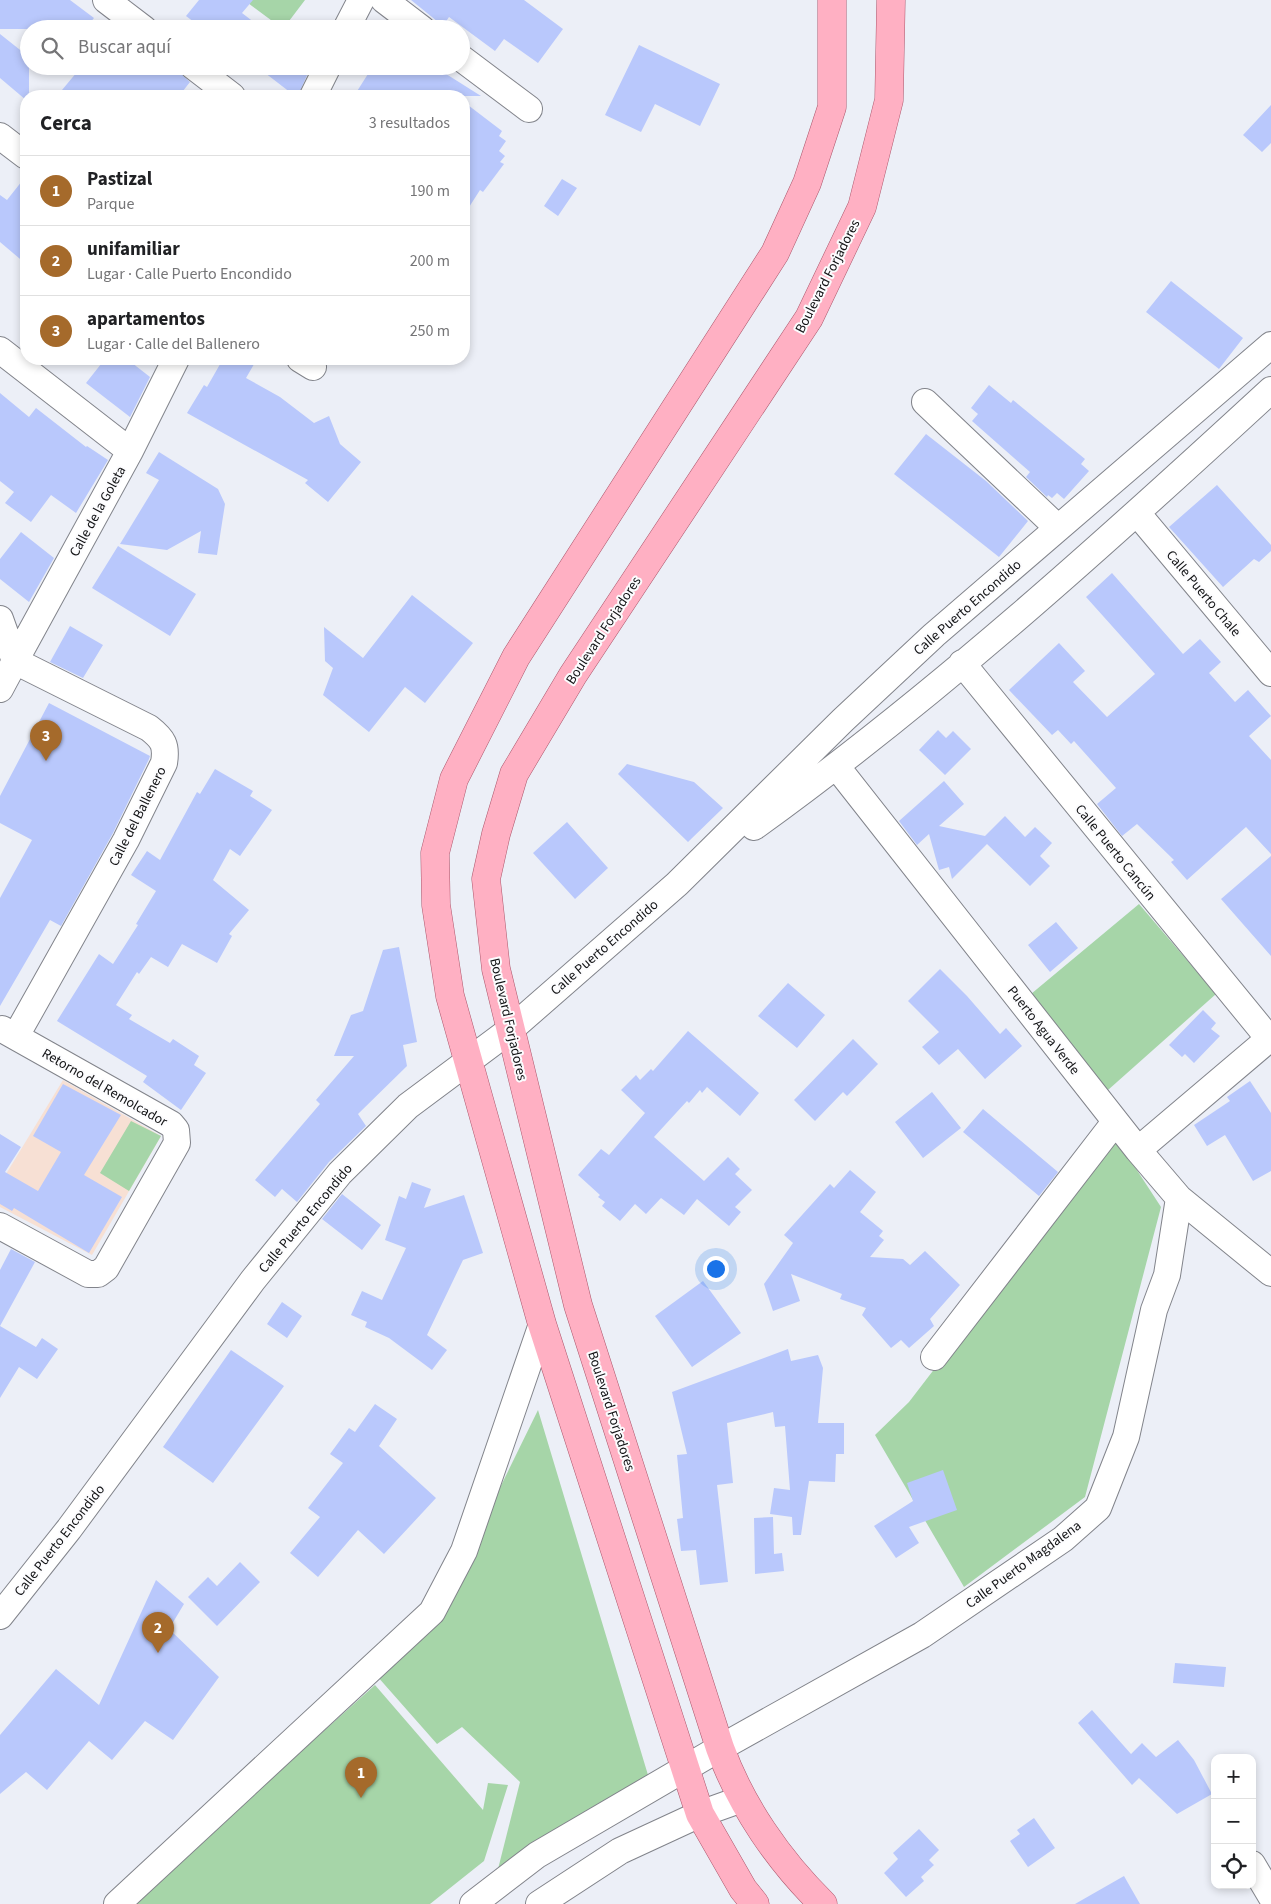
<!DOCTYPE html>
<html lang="es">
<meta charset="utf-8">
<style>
:root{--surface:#fff;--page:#f2f2f2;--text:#202124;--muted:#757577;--line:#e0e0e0;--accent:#a56a2b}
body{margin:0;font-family:"Source Sans 3",sans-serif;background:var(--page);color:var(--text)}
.controls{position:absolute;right:15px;bottom:15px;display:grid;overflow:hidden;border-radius:10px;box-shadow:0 2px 8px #0003}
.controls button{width:45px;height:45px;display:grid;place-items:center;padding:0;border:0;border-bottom:1px solid var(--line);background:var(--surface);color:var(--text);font:25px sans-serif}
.you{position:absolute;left:715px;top:1268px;width:18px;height:18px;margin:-12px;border:4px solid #fff;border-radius:50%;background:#1a73e8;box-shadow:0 0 0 8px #1a73e833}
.badge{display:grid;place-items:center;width:32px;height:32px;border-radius:50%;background:var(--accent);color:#fff;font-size:16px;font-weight:700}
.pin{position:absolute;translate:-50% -41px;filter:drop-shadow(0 1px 2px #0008)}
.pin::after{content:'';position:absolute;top:26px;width:18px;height:15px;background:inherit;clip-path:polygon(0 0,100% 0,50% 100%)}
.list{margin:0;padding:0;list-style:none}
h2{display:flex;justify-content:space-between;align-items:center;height:65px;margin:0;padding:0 20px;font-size:21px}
h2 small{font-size:16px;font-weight:400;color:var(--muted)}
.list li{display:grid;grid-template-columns:32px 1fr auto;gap:15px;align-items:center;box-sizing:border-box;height:70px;padding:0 20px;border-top:1px solid var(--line)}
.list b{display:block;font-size:19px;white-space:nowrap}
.list p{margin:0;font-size:16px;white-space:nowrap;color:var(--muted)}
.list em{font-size:16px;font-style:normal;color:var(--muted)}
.icon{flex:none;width:28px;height:28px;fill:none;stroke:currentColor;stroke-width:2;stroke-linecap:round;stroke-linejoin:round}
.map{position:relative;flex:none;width:1271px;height:1904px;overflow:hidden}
.search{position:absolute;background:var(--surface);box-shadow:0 2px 8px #0003;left:20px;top:20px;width:450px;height:55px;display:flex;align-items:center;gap:12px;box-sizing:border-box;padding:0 18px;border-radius:28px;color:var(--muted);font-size:19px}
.panel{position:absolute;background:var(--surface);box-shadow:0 2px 8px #0003;left:20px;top:90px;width:450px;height:275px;border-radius:20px}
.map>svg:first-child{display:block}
.medical{fill:#f7e0d4}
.green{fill:#a6d5a8}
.building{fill:#b9c8fc}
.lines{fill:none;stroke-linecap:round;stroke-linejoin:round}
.minor-casing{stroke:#82848b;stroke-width:28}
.major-casing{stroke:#ac576c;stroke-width:29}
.minor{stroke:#fff;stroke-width:26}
.major{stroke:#ffb0c3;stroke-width:28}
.labels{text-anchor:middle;stroke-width:4;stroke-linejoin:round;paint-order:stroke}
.street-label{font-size:14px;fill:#111214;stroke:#fcfcfe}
</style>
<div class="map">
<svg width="1271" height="1904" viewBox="0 0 1271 1904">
<rect width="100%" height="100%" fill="#eceff7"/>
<path class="medical" d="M 63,1080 L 161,1136 L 92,1255 L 0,1207 L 0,1184 Z"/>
<path class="green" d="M 244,0 L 305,0 L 283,29 Z
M 1139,904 L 1216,994 L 1108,1090 L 1031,994 Z
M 131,1121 L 161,1136 L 129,1191 L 100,1173 Z
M 1114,1135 L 1161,1207 L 1085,1497 L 964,1587 L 875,1435 L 909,1402 Z
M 538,1410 L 648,1775 L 498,1869 L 520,1782 L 462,1727 L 437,1744 L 377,1676 L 470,1549 Z
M 375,1685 L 483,1810 L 488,1783 L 508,1785 L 484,1861 L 430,1904 L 131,1904 Z"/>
<path class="building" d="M 0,0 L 70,0 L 94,18 L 85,29 L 0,29 Z
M 199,0 L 253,0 L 242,13 L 263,29 L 191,29 L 194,22 L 186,16 Z
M 411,0 L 524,0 L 563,29 L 538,63 L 504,39 L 495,51 L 449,17 L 443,26 Z
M 0,34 L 29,57 L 29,96 L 26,96 L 26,100 L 0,78 Z
M 639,45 L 720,84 L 700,126 L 655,104 L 641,132 L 605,115 Z
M 82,66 L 161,66 L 170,74 L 178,66 L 179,72 L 190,82 L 179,96 L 57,96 Z
M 256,66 L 311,66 L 298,96 L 295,96 Z
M 373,66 L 447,66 L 443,72 L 481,96 L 354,96 Z
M 464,102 L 502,131 L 499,136 L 506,141 L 499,151 L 505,156 L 500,162 L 504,164 L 483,192 L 480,190 L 464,215 Z
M 1271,105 L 1271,143 L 1262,152 L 1243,135 Z
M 26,176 L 26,264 L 0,242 L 0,195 L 7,200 Z
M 562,179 L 577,188 L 558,216 L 544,206 Z
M 1171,281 L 1243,338 L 1219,369 L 1146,312 Z
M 105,359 L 127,359 L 150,377 L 130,417 L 86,383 Z
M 223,359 L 257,359 L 246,378 L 280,397 L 314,423 L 329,416 L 340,444 L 361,462 L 328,502 L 305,483 L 308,480 L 187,413 L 204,385 L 207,387 Z
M 989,385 L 1011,403 L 1013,400 L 1085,459 L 1081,464 L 1089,471 L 1064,499 L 1057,493 L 1052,498 L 1048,495 L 1047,497 L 1026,477 L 1030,472 L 972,421 L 978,414 L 971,408 Z
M 0,393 L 29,417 L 36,408 L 86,447 L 87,446 L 108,460 L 76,513 L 51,495 L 31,522 L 5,503 L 14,492 L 0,481 Z
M 926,434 L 986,481 L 1028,521 L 999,557 L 894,474 Z
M 159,452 L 218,489 L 225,504 L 217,555 L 198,553 L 201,531 L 167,550 L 120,544 L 159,480 L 146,473 Z
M 1217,485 L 1271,545 L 1271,551 L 1259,562 L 1254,559 L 1223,587 L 1169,527 Z
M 21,532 L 54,558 L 29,602 L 0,579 L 0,559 Z
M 118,546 L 196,594 L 170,636 L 92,588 Z
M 1112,573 L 1183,654 L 1200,639 L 1221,662 L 1209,673 L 1235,702 L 1248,690 L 1271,716 L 1249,736 L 1271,760 L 1271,854 L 1246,827 L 1187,880 L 1171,862 L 1174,860 L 1137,824 L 1122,836 L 1097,804 L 1116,788 L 1074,741 L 1071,744 L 1058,730 L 1052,735 L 1009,690 L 1059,643 L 1085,671 L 1073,682 L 1107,717 L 1155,674 L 1086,597 Z
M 412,595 L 473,643 L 425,703 L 405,687 L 369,732 L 323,695 L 333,668 L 325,661 L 324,627 L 363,658 Z
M 70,626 L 103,645 L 83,678 L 50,662 Z
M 49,703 L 150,756 L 149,759 L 113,833 L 61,926 L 50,920 L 0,1006 L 0,898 L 32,840 L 0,823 L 0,796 Z
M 938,730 L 946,738 L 953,731 L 971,749 L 945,775 L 919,750 Z
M 627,764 L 694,782 L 723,808 L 688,842 L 618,774 Z
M 215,769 L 253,791 L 250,796 L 272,810 L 240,856 L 230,849 L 213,880 L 249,910 L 229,934 L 232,936 L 217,963 L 182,944 L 168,967 L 151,957 L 139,974 L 137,972 L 116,1005 L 132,1015 L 129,1019 L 170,1043 L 173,1039 L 199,1056 L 194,1065 L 206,1073 L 181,1110 L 143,1082 L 147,1076 L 57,1021 L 99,954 L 113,964 L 138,925 L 136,924 L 156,891 L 131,875 L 147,851 L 160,860 L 197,792 L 200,794 Z
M 944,781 L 964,804 L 939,826 L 985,836 L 1005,816 L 1025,837 L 1035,827 L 1052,843 L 1040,856 L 1050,866 L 1030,886 L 987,844 L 952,879 L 949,867 L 939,870 L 929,834 L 917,845 L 899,821 Z
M 567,822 L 608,868 L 575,899 L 533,853 Z
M 1271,856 L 1271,956 L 1221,899 Z
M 1056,922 L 1078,948 L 1050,972 L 1028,945 Z
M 399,947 L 417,1042 L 403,1045 L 407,1066 L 358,1114 L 366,1126 L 329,1162 L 297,1202 L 282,1189 L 275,1197 L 255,1180 L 320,1104 L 316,1100 L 354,1056 L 334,1056 L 351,1015 L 363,1011 L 383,950 Z
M 940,969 L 967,996 L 1000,1034 L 1006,1028 L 1022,1046 L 985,1079 L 958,1049 L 939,1065 L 922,1047 L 939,1032 L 908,1001 Z
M 788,983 L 825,1015 L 797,1048 L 758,1016 Z
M 1203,1010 L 1216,1023 L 1211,1029 L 1220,1036 L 1194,1063 L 1185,1054 L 1182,1057 L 1169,1045 Z
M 688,1031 L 759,1093 L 740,1116 L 707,1087 L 702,1093 L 700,1090 L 689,1103 L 687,1101 L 654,1137 L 704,1181 L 728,1157 L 740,1169 L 735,1174 L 752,1190 L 735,1207 L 741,1212 L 729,1226 L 697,1199 L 684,1215 L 661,1198 L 646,1214 L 635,1204 L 620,1221 L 602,1206 L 605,1202 L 598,1197 L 600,1195 L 578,1175 L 601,1149 L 609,1155 L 645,1113 L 621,1090 L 636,1075 L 640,1080 L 651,1069 L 653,1071 Z
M 853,1039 L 878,1064 L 847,1096 L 843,1092 L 815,1121 L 794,1100 Z
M 1250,1081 L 1271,1113 L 1271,1171 L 1253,1181 L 1225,1135 L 1207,1146 L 1194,1125 L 1230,1101 L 1227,1097 Z
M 63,1084 L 121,1115 L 84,1175 L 122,1197 L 89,1253 L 14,1208 L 12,1211 L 0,1204 L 0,1134 L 21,1147 L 5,1172 L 38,1191 L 61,1152 L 33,1136 Z
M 932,1092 L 961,1128 L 923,1158 L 895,1122 Z
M 983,1109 L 1058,1172 L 1039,1196 L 963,1132 Z
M 850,1170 L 876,1192 L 860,1212 L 883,1231 L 879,1236 L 884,1240 L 870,1257 L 903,1259 L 910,1265 L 925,1251 L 960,1285 L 930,1319 L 934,1326 L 909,1348 L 901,1340 L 891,1348 L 862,1315 L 866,1308 L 840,1299 L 842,1294 L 791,1274 L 800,1301 L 773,1311 L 764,1284 L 793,1243 L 784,1235 L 830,1184 L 834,1188 Z
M 412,1182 L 431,1189 L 424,1208 L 464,1195 L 483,1253 L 463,1260 L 427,1335 L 447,1350 L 432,1370 L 389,1338 L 365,1327 L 367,1322 L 351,1315 L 362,1291 L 382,1300 L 406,1248 L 385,1240 L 399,1196 L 406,1199 Z
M 342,1194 L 381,1225 L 362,1250 L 322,1219 Z
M 11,1249 L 35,1262 L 0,1326 L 36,1347 L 42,1338 L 58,1349 L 37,1379 L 19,1367 L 0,1398 L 0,1270 Z
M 703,1281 L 741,1333 L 692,1367 L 655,1316 Z
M 282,1302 L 302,1316 L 287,1338 L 267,1324 Z
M 788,1349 L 791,1361 L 818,1355 L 823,1368 L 818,1423 L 844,1423 L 844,1454 L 836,1454 L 835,1482 L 809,1481 L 801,1535 L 793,1535 L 792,1517 L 770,1514 L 774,1488 L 790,1490 L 785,1426 L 775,1427 L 773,1412 L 727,1423 L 733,1483 L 717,1485 L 728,1582 L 700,1585 L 696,1550 L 681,1551 L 677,1519 L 683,1518 L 677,1455 L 687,1454 L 672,1392 Z
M 231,1350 L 284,1386 L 213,1483 L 163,1447 Z
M 375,1404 L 397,1419 L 379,1446 L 436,1498 L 384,1554 L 358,1530 L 318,1577 L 290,1553 L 320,1517 L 308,1508 L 343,1463 L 330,1454 L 349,1428 L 355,1432 Z
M 943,1470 L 957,1510 L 909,1527 L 919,1543 L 896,1558 L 874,1526 L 913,1501 L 907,1483 Z
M 773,1517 L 774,1554 L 782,1553 L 784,1571 L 755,1574 L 754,1518 Z
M 240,1562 L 260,1582 L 217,1626 L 188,1597 L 208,1577 L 217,1586 Z
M 156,1580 L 184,1604 L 169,1629 L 219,1677 L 173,1740 L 145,1721 L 112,1760 L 89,1741 L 47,1790 L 26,1772 L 0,1794 L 0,1735 L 56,1669 L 99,1705 Z
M 1175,1663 L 1226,1667 L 1224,1687 L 1173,1683 Z
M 1092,1710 L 1131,1754 L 1142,1743 L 1156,1757 L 1178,1740 L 1194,1760 L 1212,1794 L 1177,1814 L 1139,1778 L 1132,1785 L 1078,1723 Z
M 1034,1818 L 1055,1848 L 1028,1867 L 1010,1841 L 1020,1834 L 1017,1830 Z
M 919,1829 L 939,1850 L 929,1860 L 934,1865 L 921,1877 L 924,1881 L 906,1897 L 884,1873 L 898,1859 L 893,1853 Z
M 1124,1876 L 1140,1904 L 1075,1904 Z"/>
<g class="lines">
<g class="minor-casing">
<path id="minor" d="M 106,0 L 144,29
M 384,0 L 422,29
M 346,29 L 361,0
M 461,58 L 529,109
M 193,66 L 232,96
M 313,96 L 328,66
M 0,136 L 26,156
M 0,350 L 130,451
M 300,359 L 313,367
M 925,402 L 1058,528
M 1137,513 L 1271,673
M 0,619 L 15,661 L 0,689
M 962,663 L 1271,1041
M 837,767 L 1138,1150 L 1179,1198 L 1271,1273
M 754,827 C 937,695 1105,543 1271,390
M 16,1036 L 126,840 L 164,763 C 167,745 163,739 149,728 L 15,661 L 130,451 L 176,359
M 1138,1150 L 1269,1039
M 0,1226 L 88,1274 L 98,1274 L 106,1268 L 177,1143 L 176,1130 L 171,1124 L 2,1029
M 934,1357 L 1115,1122
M 0,1616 L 69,1529 L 253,1280 L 340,1173 L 408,1106 L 510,1030 L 677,884 L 843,720 L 934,635 L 1271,345
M 1252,1864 L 1271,1896
M 117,1904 L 432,1612 L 464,1551 L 542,1324
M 473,1904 L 537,1855 L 720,1748 L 922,1635 L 1063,1539 L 1098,1508 L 1126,1437 L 1154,1310 L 1167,1275 L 1179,1198
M 539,1904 L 620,1851 L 700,1814 L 742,1799"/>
</g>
<g class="major-casing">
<path id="major" d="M 755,1904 L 743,1889 L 700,1814 L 542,1324 L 450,996 L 436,905 L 435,853 L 454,779 L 516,657 L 775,253 L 807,183 L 832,107 L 832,0
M 823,1904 C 779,1861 741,1806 720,1748 L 578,1305 L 496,969 L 486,879 L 496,834 L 514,774 L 573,675 L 809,318 L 862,207 L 889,100 L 891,0"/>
</g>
<use href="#minor" class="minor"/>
<use href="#major" class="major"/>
</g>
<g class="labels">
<g class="street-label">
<text transform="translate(827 276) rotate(-63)" y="5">Boulevard Forjadores</text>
<text transform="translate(97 511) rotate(-61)" y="5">Calle de la Goleta</text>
<text transform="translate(1204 593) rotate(50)" y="5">Calle Puerto Chale</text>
<text transform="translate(967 607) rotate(-41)" y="5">Calle Puerto Encondido</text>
<text transform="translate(603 630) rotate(-57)" y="5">Boulevard Forjadores</text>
<text transform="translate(137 816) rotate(-63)" y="5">Calle del Ballenero</text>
<text transform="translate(1116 852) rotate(51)" y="5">Calle Puerto Cancún</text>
<text transform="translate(604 947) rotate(-41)" y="5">Calle Puerto Encondido</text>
<text transform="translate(509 1019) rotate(77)" y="5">Boulevard Forjadores</text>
<text transform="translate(1044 1030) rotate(52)" y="5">Puerto Agua Verde</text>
<text transform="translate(105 1087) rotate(30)" y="5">Retorno del Remolcador</text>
<text transform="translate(305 1218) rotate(-50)" y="5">Calle Puerto Encondido</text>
<text transform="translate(612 1411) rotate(72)" y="5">Boulevard Forjadores</text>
<text transform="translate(59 1540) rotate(-52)" y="5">Calle Puerto Encondido</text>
<text transform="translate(1023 1564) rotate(-36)" y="5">Calle Puerto Magdalena</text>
</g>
</g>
</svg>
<div class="controls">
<button>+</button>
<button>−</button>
<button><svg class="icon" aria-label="locate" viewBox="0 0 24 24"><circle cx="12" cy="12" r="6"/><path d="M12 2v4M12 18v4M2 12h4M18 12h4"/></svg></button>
</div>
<div class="you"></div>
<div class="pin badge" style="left:361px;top:1798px">1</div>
<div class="pin badge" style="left:158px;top:1653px">2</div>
<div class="pin badge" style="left:46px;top:761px">3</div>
<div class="search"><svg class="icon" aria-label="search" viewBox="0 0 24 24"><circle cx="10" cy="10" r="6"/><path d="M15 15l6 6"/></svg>Buscar aquí</div>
<section class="panel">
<h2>Cerca<small>3 resultados</small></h2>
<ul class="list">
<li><span class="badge">1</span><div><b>Pastizal</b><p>Parque</p></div><em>190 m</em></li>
<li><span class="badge">2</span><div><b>unifamiliar</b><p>Lugar · Calle Puerto Encondido</p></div><em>200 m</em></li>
<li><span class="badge">3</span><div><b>apartamentos</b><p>Lugar · Calle del Ballenero</p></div><em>250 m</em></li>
</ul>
</section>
</div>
